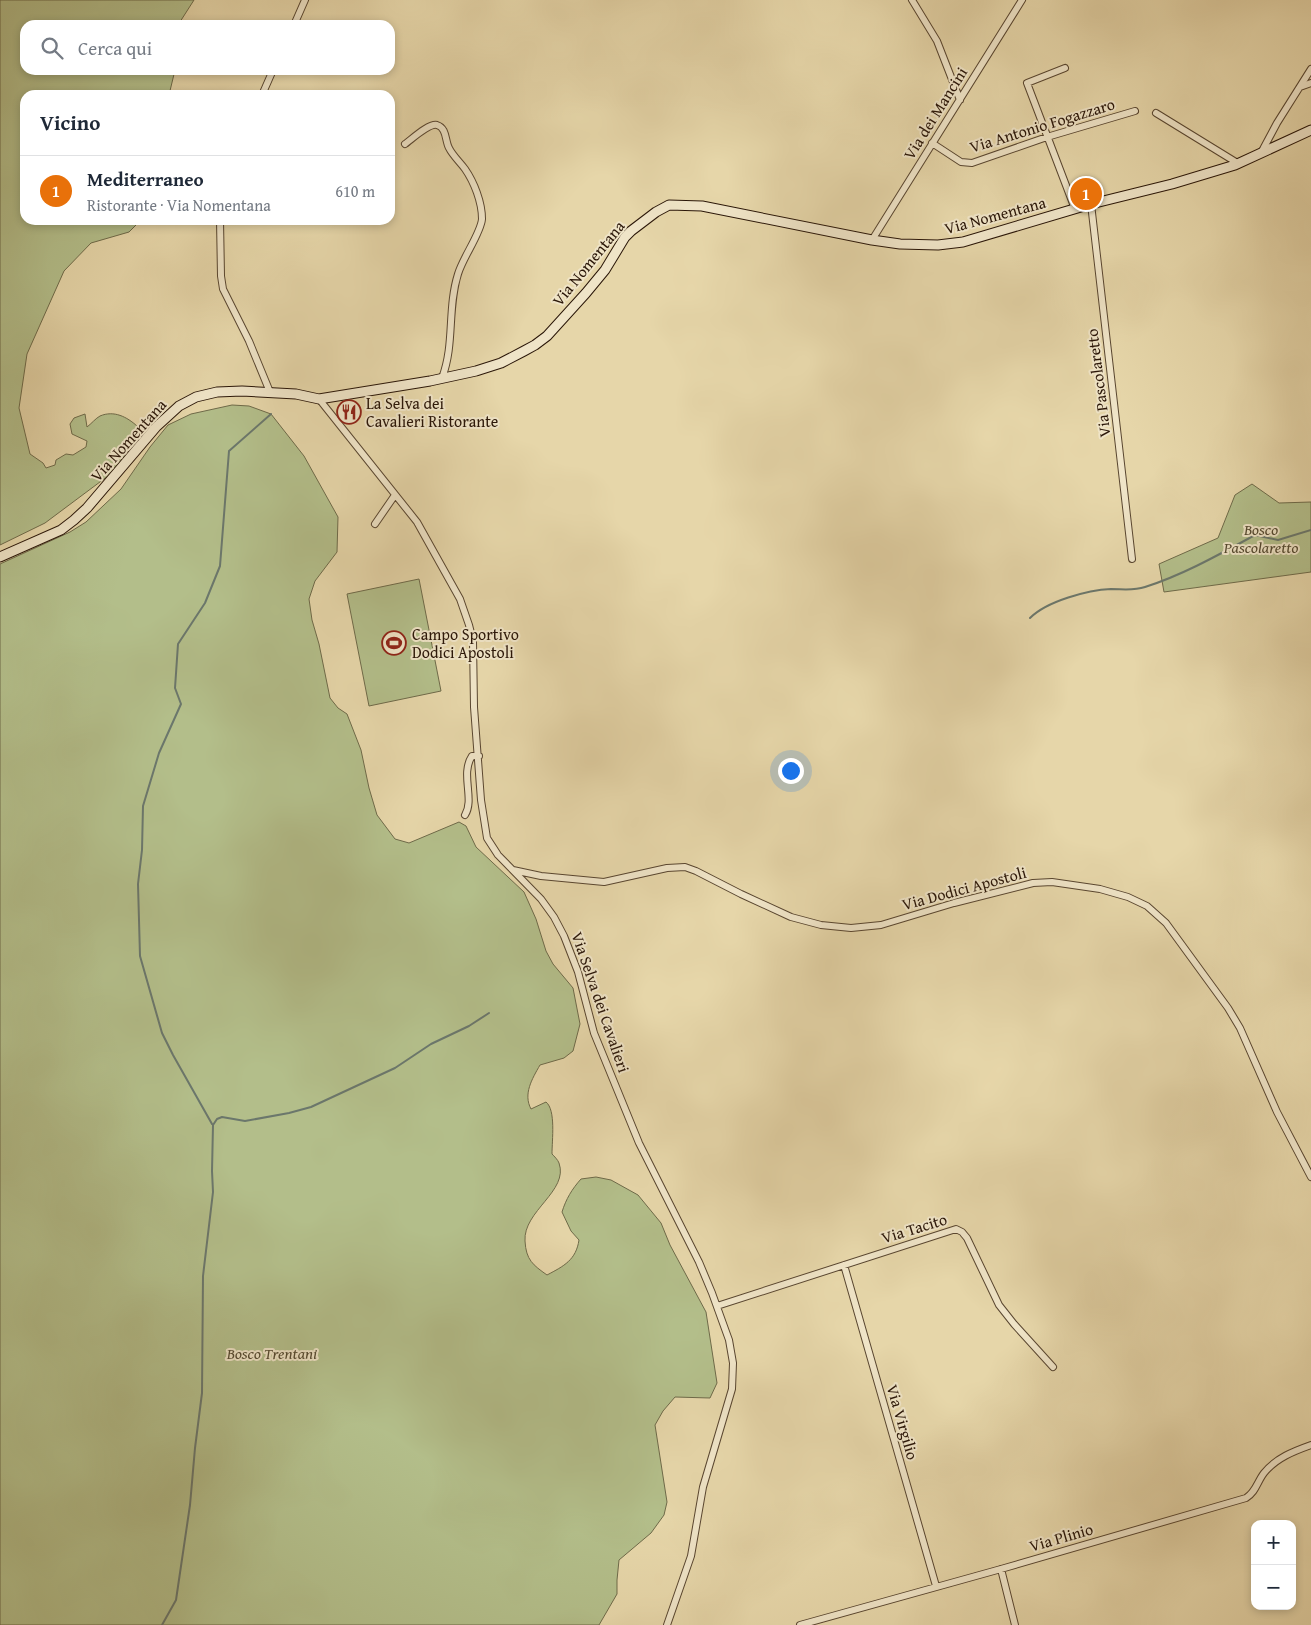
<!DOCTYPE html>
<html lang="it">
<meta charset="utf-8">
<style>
:root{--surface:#fff;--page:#f6f6f7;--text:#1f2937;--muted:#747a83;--line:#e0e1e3;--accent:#2563eb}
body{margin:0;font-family:"Gentium Book Plus",serif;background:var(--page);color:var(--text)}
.controls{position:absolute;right:15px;bottom:15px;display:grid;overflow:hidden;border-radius:10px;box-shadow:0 2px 8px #0003}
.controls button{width:45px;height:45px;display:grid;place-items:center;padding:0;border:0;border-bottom:1px solid var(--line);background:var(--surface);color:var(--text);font:25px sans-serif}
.you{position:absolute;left:790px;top:770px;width:18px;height:18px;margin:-12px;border:4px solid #fff;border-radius:50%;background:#1a73e8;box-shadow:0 0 0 8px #1a73e833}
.badge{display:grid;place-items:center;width:32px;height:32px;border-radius:50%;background:var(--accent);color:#fff;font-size:16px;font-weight:700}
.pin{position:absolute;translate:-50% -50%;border:2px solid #fff;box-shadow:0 1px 5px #0006}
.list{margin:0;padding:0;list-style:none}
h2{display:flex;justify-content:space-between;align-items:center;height:65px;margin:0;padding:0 20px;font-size:21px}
h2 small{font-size:16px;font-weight:400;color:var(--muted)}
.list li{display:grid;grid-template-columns:32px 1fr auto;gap:15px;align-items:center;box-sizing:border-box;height:70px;padding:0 20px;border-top:1px solid var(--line)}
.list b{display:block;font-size:19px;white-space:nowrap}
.list p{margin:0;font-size:16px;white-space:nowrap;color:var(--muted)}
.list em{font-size:16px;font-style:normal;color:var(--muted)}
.icon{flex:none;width:28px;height:28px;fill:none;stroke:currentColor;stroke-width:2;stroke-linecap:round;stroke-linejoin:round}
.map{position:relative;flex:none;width:1311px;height:1625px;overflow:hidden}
.search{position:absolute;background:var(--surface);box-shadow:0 2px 8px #0003;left:20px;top:20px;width:375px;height:55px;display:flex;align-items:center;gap:12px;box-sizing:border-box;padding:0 18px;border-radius:15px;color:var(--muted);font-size:19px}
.panel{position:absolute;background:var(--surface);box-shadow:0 2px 8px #0003;left:20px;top:90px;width:375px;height:135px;border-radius:15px}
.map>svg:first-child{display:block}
.green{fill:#b3be8a;stroke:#6e6a49}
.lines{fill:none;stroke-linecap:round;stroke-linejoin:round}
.stream{stroke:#6b776c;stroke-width:2}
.minor-casing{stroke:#594630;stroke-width:8}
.secondary-casing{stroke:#2a1608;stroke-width:11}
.minor{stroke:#efe4c7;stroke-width:6}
.secondary{stroke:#efe4c7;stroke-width:9}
.labels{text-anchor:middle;stroke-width:4;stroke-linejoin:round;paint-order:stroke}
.street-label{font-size:16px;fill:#2a1608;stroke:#efe4c7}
.poi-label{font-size:16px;fill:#2a1608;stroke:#efe4c7;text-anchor:start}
.park-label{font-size:16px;font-style:italic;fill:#53482f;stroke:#efe4c7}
</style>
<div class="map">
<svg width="1311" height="1625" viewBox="0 0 1311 1625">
<rect width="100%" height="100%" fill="#e6d6a9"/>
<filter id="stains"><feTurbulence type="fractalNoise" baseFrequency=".004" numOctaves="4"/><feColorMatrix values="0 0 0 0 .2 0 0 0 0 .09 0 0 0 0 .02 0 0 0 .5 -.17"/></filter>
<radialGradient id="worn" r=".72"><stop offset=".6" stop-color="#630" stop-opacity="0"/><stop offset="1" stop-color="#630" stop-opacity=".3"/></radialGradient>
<path class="green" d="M 0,0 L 194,0 L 178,25 L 25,25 L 25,70 L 175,70 L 169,95 L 25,95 L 25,220 L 141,220 L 129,232 L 91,243 L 64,271 L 27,354 L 19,408 L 30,454 L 43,463 L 46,468 L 55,465 L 56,460 L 66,454 L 73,455 L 86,447 L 87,441 L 72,434 L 70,424 L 74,418 L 85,414 L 87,427 C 91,424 96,418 100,416 C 114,410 127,417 137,426 L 136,439 L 126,453 L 120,467 L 45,523 L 0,545 Z
M 232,405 L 249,406 L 271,414 L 304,456 L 338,517 L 337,552 L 315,581 L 309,599 L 312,620 L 319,644 L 330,698 L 338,708 L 347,714 L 361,750 L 369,788 L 377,815 L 395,839 L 409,843 L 459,822 L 466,826 L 476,847 L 524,892 L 536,919 L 546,951 L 553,964 L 573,988 L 580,1024 L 573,1051 L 564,1058 L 540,1065 C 532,1079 523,1094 531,1109 L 546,1102 C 556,1110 552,1140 552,1154 C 554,1156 558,1160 559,1163 C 569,1191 523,1211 525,1241 C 526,1260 533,1265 547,1275 C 564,1266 576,1260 579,1240 L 571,1231 L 562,1212 C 566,1199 572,1189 581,1179 L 596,1177 L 611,1180 L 638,1195 L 661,1223 L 670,1245 L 706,1312 L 717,1383 L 710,1398 L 675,1397 L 663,1411 L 655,1425 L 667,1502 L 664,1515 L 651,1533 L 619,1560 L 617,1580 L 617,1594 L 599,1625 L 0,1625 L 0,564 L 70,532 L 86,522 L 121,489 L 150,447 L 168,425 L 191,414 Z
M 1252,484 L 1279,503 L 1311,502 L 1311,572 L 1164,592 L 1159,564 L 1218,538 L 1235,495 Z
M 419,579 L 441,691 L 369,706 L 347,594 Z"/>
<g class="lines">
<path class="stream" d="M 1030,618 C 1047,601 1088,590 1111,589 C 1123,589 1133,591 1145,587 C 1183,575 1220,554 1255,535 L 1278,540 L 1311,530
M 212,1124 L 173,1055 L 162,1033 L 140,956 L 138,884 L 142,850 L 143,806 L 159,753 L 181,704 L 175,688 L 178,644 L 205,603 L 220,566 L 229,451 L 271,414
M 162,1625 L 176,1600 L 190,1505 L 195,1448 L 202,1393 L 203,1276 L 213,1192 L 212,1171 L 213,1125 L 217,1119 L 222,1117 L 245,1121 L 289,1113 L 311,1107 L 395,1068 L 431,1044 L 469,1026 L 489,1013"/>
<g class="minor-casing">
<path id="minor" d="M 912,0 L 937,41 L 960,100
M 294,25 L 305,0
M 1065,68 L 1027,83 L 1075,209
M 1300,87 L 1311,83
M 262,95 L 273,70
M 1156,113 L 1239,164
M 932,143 L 961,162 L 972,163 L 1047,137 L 1135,111
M 405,144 C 412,139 429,123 437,125 C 447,128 445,141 449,148 C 453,156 460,162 465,169 C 474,182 482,202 482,219 C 481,233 463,257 458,274 C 447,309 455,344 442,378
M 1261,153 L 1277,123 L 1311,69
M 1091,204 L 1132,559
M 220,220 L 221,276 L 223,289 L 249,341 L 270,392
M 872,240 L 1022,0
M 319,399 L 417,522 L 460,599 L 469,625 L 473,641 L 474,707 L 481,800 L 487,838 L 498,855 L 541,899 L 554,917 L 564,936 L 578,972 L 594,1033 L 639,1143 L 699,1262 L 712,1293 L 729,1340 L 733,1363 L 732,1389 L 703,1487 L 691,1556 L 667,1625
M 375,524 L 395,495
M 465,815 C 475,799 460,774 472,756 L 479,756
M 513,870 L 541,876 L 604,882 L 667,868 L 685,867 L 696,871 L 741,894 L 791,917 L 821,925 L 851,928 L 881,925 L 954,903 L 1033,883 L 1052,882 L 1100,889 L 1128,897 L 1147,906 L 1166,923 L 1228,1008 L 1240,1028 L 1277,1112 L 1311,1177
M 844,1265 L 936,1586
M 717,1306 L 956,1229 L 962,1232 L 967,1238 L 999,1305 L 1014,1324 L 1053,1367
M 1001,1569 L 1015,1625
M 800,1625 L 1001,1569 L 1246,1498 C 1256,1492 1257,1482 1264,1473 C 1276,1458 1294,1451 1311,1445"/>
</g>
<g class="secondary-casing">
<path id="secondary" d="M 0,557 L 61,530 L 74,520 L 87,508 L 156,427 L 179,406 L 196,397 L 217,392 L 242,391 L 296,394 L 319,399 L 430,381 L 476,371 L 501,363 L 524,351 L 535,345 L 547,336 L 586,293 L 605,270 L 625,237 L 631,231 L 656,212 L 669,205 L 702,206 L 872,240 L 900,244 L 938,245 L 963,242 L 1091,204 L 1172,184 L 1235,165 L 1311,130"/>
</g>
<use href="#minor" class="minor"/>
<use href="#secondary" class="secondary"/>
</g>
<defs>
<g id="restaurant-ring" transform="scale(1.25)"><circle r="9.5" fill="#efe4c7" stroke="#8f2418" stroke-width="1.5"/><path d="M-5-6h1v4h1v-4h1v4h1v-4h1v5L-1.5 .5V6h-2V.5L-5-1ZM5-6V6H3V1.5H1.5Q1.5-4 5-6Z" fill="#8f2418"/></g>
<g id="stadium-ring" transform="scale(1.25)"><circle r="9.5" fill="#efe4c7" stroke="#8f2418" stroke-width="1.5"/><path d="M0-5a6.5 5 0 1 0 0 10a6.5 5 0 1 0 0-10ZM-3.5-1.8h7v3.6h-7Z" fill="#8f2418"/></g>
</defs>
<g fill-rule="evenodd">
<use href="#restaurant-ring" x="349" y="412"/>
<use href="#stadium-ring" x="394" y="643"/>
</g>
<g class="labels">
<g class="street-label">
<text transform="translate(935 113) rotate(-58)" y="6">Via dei Mancini</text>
<text transform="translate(1042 125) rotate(-17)" y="6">Via Antonio Fogazzaro</text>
<text transform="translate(995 215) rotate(-15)" y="6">Via Nomentana</text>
<text transform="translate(588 263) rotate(-51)" y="6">Via Nomentana</text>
<text transform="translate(1098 383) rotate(-97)" y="6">Via Pascolaretto</text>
<text transform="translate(128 440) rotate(-48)" y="6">Via Nomentana</text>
<text transform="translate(964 888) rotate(-15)" y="6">Via Dodici Apostoli</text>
<text transform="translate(601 1002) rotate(71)" y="6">Via Selva dei Cavalieri</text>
<text transform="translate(914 1228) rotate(-17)" y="6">Via Tacito</text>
<text transform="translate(903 1422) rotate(74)" y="6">Via Virgilio</text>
<text transform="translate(1061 1537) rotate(-16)" y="6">Via Plinio</text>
</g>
<g class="poi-label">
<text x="366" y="409">La Selva dei<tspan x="366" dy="18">Cavalieri Ristorante</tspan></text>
<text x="412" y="640">Campo Sportivo<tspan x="412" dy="18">Dodici Apostoli</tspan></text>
</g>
<g class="park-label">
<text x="1261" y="535">Bosco<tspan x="1261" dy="18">Pascolaretto</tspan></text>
<text x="272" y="1359">Bosco Trentani</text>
</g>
</g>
<rect width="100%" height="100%" filter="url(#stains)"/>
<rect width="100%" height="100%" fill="url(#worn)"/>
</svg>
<div class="controls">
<button>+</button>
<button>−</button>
</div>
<div class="you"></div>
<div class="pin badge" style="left:1086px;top:194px;background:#e8710a">1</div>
<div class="search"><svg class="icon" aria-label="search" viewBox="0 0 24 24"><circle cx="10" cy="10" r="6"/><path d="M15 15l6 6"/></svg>Cerca qui</div>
<section class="panel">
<h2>Vicino<small></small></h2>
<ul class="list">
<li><span class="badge" style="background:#e8710a">1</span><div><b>Mediterraneo</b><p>Ristorante · Via Nomentana</p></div><em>610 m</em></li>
</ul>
</section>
</div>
